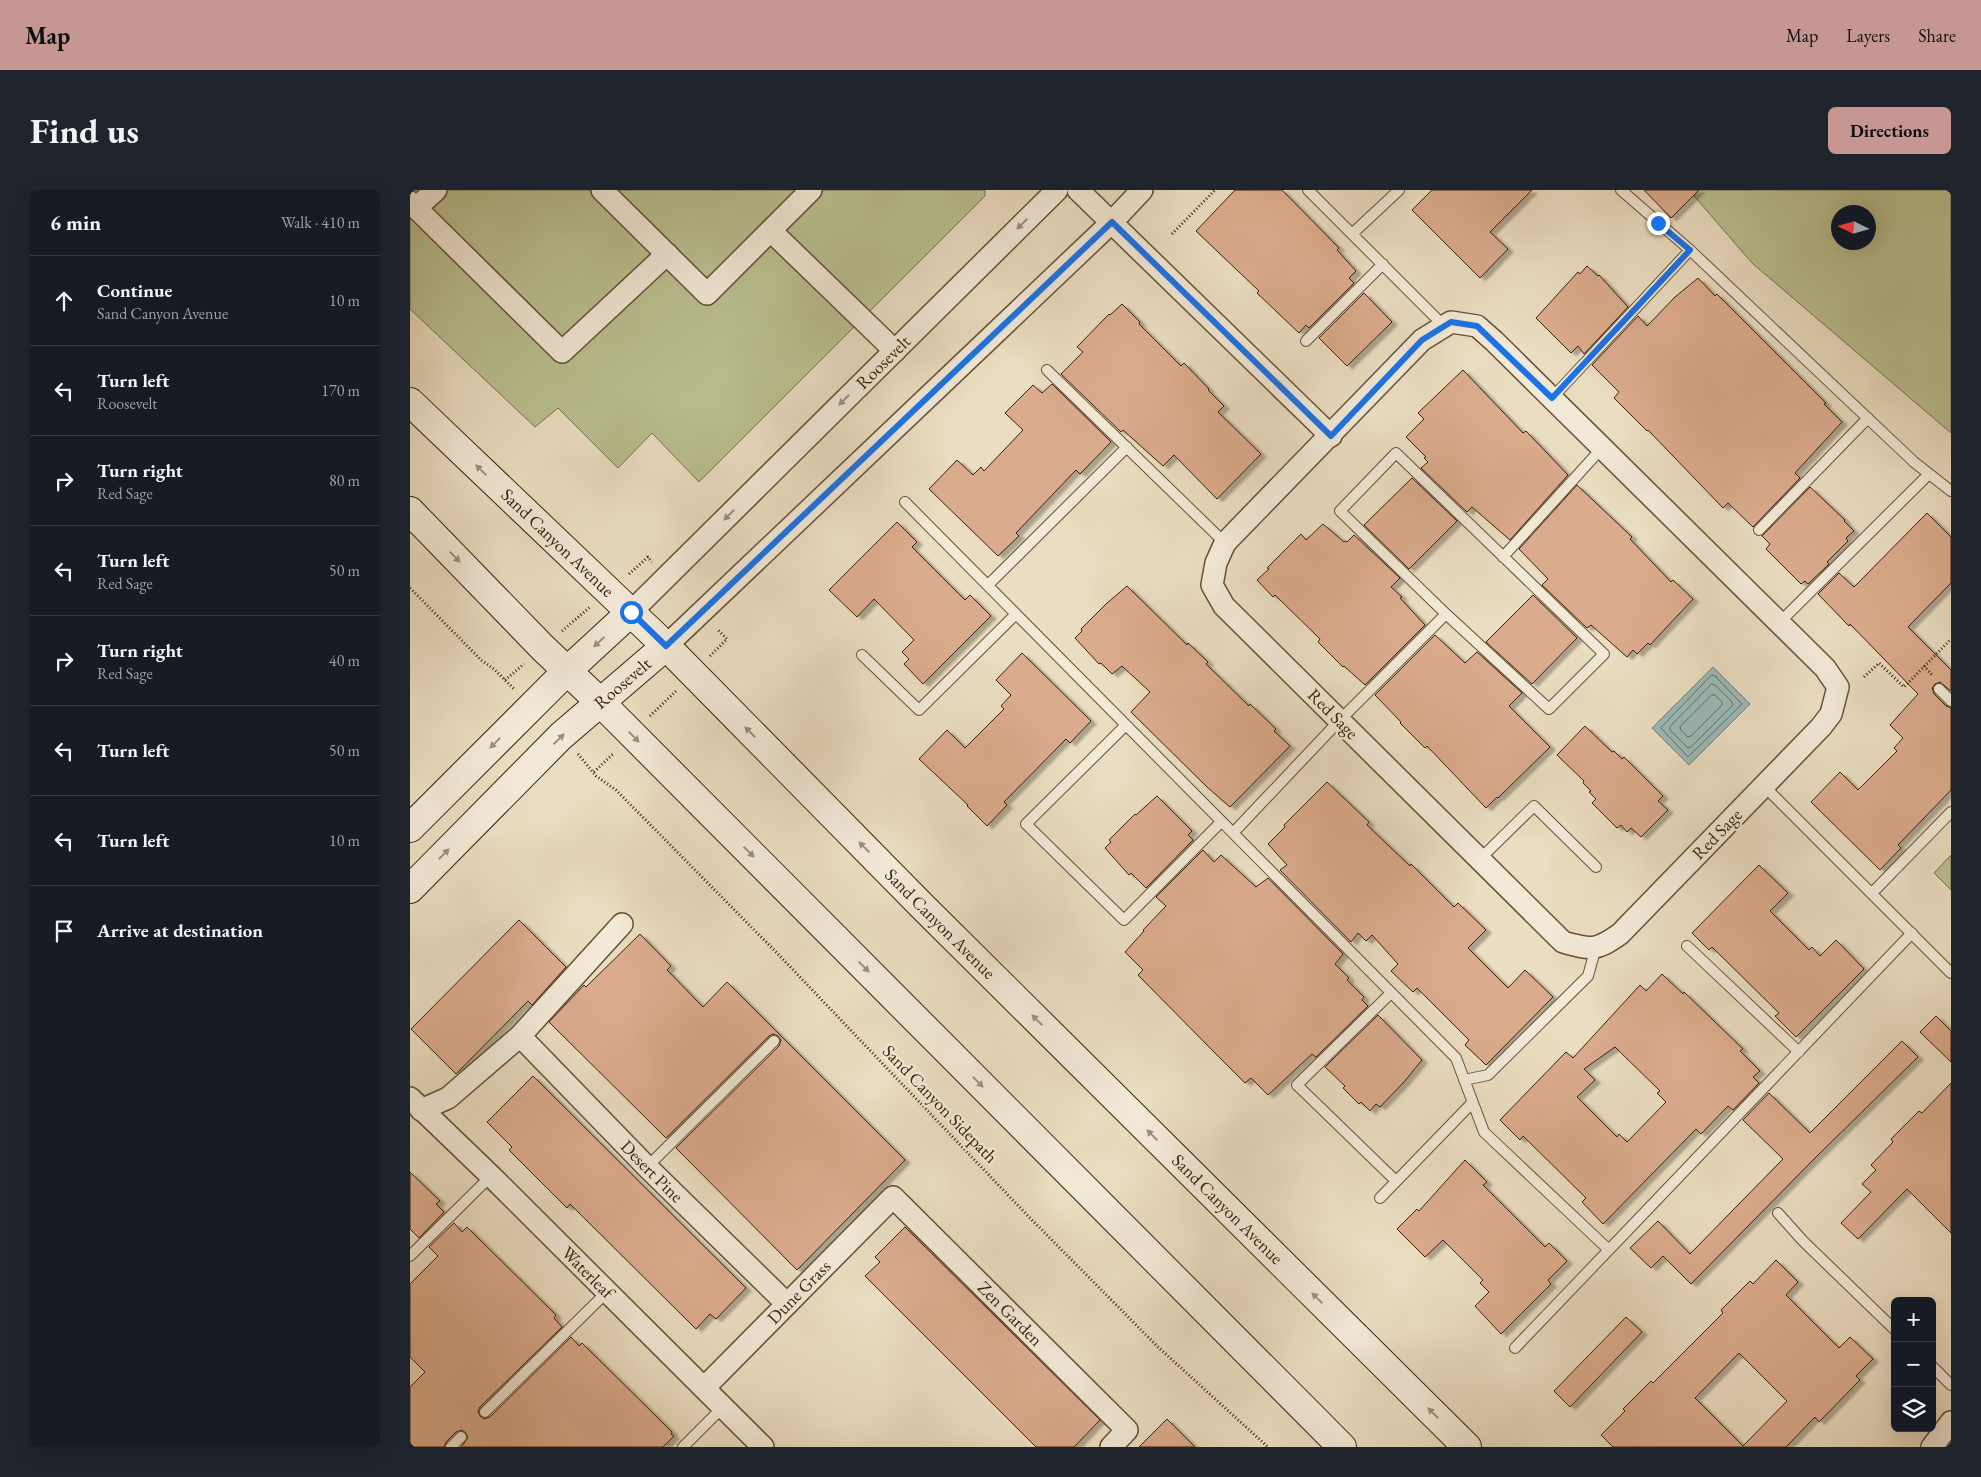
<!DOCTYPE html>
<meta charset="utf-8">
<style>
:root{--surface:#171b24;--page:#20242c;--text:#f1f3f6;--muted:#9ea1a6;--line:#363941;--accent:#c59692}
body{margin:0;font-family:"EB Garamond",serif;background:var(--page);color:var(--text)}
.controls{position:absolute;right:15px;bottom:15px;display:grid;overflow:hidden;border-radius:8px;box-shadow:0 5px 20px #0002}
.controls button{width:45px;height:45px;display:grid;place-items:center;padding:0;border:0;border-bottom:1px solid var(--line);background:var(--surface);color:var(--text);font:25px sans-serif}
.compass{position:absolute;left:1421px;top:15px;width:45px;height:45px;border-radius:50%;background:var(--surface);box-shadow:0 5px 20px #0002;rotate:275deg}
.stop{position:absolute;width:15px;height:15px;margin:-11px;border:4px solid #1a73e8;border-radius:50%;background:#fff}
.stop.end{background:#1a73e8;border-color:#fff;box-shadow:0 1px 5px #0008}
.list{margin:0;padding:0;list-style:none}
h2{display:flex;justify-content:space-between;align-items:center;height:65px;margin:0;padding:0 20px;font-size:21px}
h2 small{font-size:16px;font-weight:400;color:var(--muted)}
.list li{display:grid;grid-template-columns:32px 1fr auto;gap:15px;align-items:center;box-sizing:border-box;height:90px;padding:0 20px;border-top:1px solid var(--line)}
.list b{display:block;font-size:19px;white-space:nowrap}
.list p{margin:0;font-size:16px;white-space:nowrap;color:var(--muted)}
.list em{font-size:16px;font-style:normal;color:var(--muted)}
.icon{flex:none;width:28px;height:28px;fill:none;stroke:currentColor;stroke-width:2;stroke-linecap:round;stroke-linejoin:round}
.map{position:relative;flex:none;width:1541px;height:1257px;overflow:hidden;border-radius:8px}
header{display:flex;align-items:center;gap:30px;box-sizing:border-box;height:70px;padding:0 25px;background:var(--accent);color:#111}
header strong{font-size:24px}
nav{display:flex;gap:28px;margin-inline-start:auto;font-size:18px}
.intro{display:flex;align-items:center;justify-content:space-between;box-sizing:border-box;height:120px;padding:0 30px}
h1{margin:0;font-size:35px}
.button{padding:12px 22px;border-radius:8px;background:var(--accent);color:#111;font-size:18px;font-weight:700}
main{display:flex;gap:30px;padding:0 30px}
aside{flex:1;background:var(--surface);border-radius:8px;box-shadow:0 5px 20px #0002}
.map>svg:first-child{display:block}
.green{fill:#bac091;stroke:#7a704c;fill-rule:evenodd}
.water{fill:#9abab9;stroke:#747d71}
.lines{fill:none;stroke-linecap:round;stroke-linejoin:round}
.shore{stroke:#6a6e60;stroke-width:1}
.building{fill:#dbab8d;stroke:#3a2106;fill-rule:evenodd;filter:url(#shadow)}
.lane-casing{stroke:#665035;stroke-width:12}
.street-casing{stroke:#665035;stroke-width:24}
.secondary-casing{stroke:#3a2106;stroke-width:30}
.path{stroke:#3a2106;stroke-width:3;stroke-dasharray:1 2.5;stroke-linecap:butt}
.lane{stroke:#f2e9d7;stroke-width:10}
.street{stroke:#f2e9d7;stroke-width:21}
.secondary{stroke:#f2e9d7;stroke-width:28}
.oneway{fill:#9f8f79}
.route{stroke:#1a73e8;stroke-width:6}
.labels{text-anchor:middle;stroke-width:4.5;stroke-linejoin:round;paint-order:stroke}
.street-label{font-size:18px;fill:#3a2106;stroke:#f2e9d7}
</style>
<header>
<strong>Map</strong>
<nav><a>Map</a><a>Layers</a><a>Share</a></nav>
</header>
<div class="intro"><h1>Find us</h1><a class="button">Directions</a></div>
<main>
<aside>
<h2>6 min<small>Walk · 410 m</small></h2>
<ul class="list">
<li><svg class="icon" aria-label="ahead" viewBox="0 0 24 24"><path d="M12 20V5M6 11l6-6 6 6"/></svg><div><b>Continue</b><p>Sand Canyon Avenue</p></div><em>10 m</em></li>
<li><svg class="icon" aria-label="left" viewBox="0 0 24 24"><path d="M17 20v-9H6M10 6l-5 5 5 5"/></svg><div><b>Turn left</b><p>Roosevelt</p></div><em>170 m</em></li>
<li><svg class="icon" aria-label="right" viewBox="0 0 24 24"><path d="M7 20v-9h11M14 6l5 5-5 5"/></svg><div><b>Turn right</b><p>Red Sage</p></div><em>80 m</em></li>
<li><svg class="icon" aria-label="left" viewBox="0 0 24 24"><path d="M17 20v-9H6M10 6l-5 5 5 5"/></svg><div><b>Turn left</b><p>Red Sage</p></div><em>50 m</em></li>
<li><svg class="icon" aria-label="right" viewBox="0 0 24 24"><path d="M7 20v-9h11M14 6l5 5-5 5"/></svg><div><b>Turn right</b><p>Red Sage</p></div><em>40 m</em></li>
<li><svg class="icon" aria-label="left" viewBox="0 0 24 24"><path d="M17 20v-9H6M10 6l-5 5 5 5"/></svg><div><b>Turn left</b></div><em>50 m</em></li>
<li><svg class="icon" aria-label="left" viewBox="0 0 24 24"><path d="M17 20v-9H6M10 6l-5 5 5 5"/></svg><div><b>Turn left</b></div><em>10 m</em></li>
<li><svg class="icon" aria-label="arrive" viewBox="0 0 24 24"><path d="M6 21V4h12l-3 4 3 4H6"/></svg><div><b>Arrive at destination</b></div></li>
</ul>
</aside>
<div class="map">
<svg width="1541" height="1257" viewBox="0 0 1541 1257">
<defs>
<filter id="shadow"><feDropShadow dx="5.5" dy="3" stdDeviation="1" flood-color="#0004"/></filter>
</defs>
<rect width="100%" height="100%" fill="#ebddc1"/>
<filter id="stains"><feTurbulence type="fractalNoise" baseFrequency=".004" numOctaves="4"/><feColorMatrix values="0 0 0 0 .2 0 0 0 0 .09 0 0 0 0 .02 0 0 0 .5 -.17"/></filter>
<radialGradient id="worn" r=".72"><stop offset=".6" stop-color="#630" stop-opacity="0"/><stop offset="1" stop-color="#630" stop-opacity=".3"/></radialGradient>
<path class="green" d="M 0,0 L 575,0 L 575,6 L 289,292 L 242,243 L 208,278 L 148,218 L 125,237 L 0,119 Z
M 1279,0 L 1541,0 L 1541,243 L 1342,73 ZM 1428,22 L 1458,22 L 1458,52 L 1428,52 Z
M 1541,665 L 1541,700 L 1524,683 Z"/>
<path class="water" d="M 1303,477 L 1340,514 L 1279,575 L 1242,538 Z"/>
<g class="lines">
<path class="shore" d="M 1302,485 L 1305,486 L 1332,514 L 1278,567 L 1251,538 Z
M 1302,494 L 1305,495 L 1322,512 L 1323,515 L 1281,557 L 1278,558 L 1260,540 L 1260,537 Z
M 1302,505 L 1305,505 L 1312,512 L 1312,515 L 1281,546 L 1278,547 L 1271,540 L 1270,537 Z"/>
</g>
<path class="building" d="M 825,0 L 872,0 L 929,58 L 927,60 L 946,81 L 939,88 L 944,93 L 899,138 L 896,135 L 889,143 L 847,103 L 849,101 L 786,41 Z
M 1022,0 L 1122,0 L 1080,42 L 1098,59 L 1070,88 L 1002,20 Z
M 1234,0 L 1289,0 L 1261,28 Z
M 1177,76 L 1188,86 L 1189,85 L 1218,117 L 1174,164 L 1168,156 L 1161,163 L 1126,128 L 1168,82 L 1170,84 Z
M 1288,88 L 1305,106 L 1307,104 L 1416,213 L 1414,214 L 1432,232 L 1385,283 L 1390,288 L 1343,337 L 1318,313 L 1313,318 L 1238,240 L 1237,241 L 1204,208 L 1209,202 L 1182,175 L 1228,126 L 1237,136 L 1265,107 Z
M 954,103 L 982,132 L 937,176 L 909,148 Z
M 712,114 L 730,132 L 729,134 L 771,176 L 774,173 L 799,199 L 798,200 L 814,216 L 808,222 L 851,264 L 807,309 L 764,265 L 753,276 L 713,240 L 711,242 L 651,184 L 673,162 L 667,157 L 699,124 L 700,125 Z
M 1053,180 L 1113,243 L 1116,241 L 1158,285 L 1100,350 L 1062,317 L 1057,322 L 1011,278 L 1018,272 L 1014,268 L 1016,267 L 996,247 L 1014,229 L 1008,223 Z
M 642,194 L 701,252 L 670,284 L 666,280 L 606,343 L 609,346 L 588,366 L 519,299 L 547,270 L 563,285 L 571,277 L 574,281 L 613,240 L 595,223 L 623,195 L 632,203 Z
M 1002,288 L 1047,331 L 999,379 L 954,335 Z
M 1167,295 L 1222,347 L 1220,349 L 1261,392 L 1263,390 L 1283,409 L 1240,455 L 1238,453 L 1227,464 L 1223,460 L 1217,467 L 1181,435 L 1177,438 L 1132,395 L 1138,389 L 1109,359 Z
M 1400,297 L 1435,330 L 1434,331 L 1444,341 L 1436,348 L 1438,351 L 1417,372 L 1419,374 L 1398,394 L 1395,391 L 1391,394 L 1356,359 L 1360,354 L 1352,346 Z
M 1517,323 L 1541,347 L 1541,393 L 1498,437 L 1541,480 L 1541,501 L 1530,492 L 1525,494 L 1522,498 L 1524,504 L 1536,516 L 1541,518 L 1541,600 L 1488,655 L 1491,658 L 1470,680 L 1401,612 L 1430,582 L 1448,600 L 1487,561 L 1484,558 L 1493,548 L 1480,535 L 1508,504 L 1440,434 L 1439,436 L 1408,404 L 1429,383 L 1444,397 Z
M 487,332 L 507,352 L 502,357 L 555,410 L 560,405 L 581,426 L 513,494 L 494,474 L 499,469 L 492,462 L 504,450 L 464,409 L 447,427 L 419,400 Z
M 913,334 L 934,352 L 935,351 L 937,352 L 944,345 L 990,388 L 981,397 L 992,407 L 990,408 L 1015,435 L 955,495 L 934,476 L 933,477 L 908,452 L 910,449 L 865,405 L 863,407 L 847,390 L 859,379 L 857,378 L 891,344 L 896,350 Z
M 717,396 L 777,455 L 778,453 L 798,472 L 796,474 L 839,516 L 840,514 L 866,539 L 864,541 L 880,556 L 820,617 L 797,597 L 721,522 L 740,502 L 712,476 L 702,484 L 691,473 L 689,474 L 665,448 L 672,441 L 671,439 L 696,414 Z
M 1123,405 L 1167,448 L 1122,494 L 1076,452 Z
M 1025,445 L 1055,473 L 1067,462 L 1112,503 L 1099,516 L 1140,557 L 1088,608 L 1087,607 L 1076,618 L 1017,556 L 1015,558 L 990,533 L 991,532 L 965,505 Z
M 612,463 L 681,531 L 660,553 L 656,549 L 594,612 L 597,615 L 577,636 L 557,616 L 558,615 L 509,569 L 537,540 L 555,558 L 594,519 L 591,516 L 601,505 L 586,490 Z
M 1175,536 L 1202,562 L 1204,561 L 1212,569 L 1214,567 L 1253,606 L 1248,611 L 1258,620 L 1231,647 L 1221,638 L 1217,642 L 1211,635 L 1207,638 L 1182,613 L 1186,609 L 1179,602 L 1181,601 L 1173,593 L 1174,591 L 1147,565 Z
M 917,592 L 959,632 L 957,635 L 1000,676 L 1001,674 L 1044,717 L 1048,713 L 1076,740 L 1058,758 L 1098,798 L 1115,780 L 1143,807 L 1076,875 L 1055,855 L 1059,850 L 1007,798 L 1003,802 L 981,781 L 988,774 L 962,745 L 956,751 L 948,743 L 941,752 L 870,680 L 877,675 L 858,654 L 875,637 L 874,635 Z
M 747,606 L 782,641 L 778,645 L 783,650 L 736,698 L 721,683 L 719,685 L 695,658 L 701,652 L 699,650 L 725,624 L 726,625 Z
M 793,660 L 804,672 L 811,665 L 846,697 L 858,688 L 933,764 L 925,774 L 939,788 L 937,790 L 954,807 L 952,810 L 958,816 L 906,867 L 902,864 L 858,905 L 841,888 L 835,893 L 803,861 L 728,785 L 733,780 L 715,762 L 734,741 L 733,740 L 756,716 L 746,707 Z
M 1349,675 L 1378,703 L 1360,721 L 1399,760 L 1402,757 L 1410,766 L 1426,750 L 1454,779 L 1386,847 L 1365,826 L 1369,823 L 1302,757 L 1299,760 L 1282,743 Z
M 109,730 L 156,777 L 122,815 L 118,811 L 46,884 L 1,839 Z
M 230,744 L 261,776 L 257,780 L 293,817 L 317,792 L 495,970 L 387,1080 L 266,958 L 369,856 L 371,850 L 368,846 L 363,844 L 359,846 L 256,948 L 139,832 L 174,795 L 176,797 Z
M 1252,784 L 1273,804 L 1274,802 L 1333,859 L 1330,861 L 1350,881 L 1343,887 L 1349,893 L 1323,920 L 1318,916 L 1291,944 L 1286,939 L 1193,1034 L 1172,1012 L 1176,1008 L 1113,946 L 1110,950 L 1090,930 L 1156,862 L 1163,868 L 1230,795 L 1236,801 ZM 1205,857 L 1250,901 L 1247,903 L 1256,912 L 1217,952 L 1209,944 L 1207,947 L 1167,907 L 1185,890 L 1174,879 Z
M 968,825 L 1012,870 L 994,892 L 970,917 L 966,914 L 960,921 L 951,912 L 949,914 L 933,898 L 935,896 L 915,877 Z
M 1526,826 L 1541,841 L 1541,872 L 1510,842 Z
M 1492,851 L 1508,867 L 1406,967 L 1281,1094 L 1253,1066 L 1241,1078 L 1220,1058 L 1248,1031 L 1280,1064 L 1373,969 L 1333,930 L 1359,903 L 1400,943 Z
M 123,886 L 336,1098 L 306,1129 L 300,1124 L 286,1139 L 160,1014 L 157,1018 L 99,960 L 102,957 L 77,932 Z
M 1541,893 L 1541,1043 L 1497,999 L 1448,1049 L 1431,1033 L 1461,1002 L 1452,994 L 1466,980 L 1461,975 L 1483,952 L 1481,949 L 1509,921 L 1512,923 Z
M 1055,970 L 1077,992 L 1073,995 L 1135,1057 L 1139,1053 L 1157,1071 L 1138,1090 L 1141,1094 L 1091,1144 L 1065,1116 L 1079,1102 L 1070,1093 L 1073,1090 L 1033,1050 L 1015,1067 L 987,1039 L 1007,1019 L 1009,1021 Z
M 0,982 L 30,1011 L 26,1014 L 34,1022 L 9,1048 L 0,1039 Z
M 44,1033 L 52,1042 L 57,1037 L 146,1125 L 144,1128 L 152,1137 L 70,1217 L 68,1221 L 70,1226 L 74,1229 L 80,1227 L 161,1147 L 169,1156 L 172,1153 L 262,1242 L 261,1244 L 264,1246 L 253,1257 L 51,1257 L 58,1248 L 56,1243 L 52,1240 L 46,1242 L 36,1252 L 34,1257 L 0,1257 L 0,1197 L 15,1182 L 0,1167 L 0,1094 L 28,1066 L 19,1057 Z
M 495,1037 L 690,1230 L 664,1257 L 626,1257 L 455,1086 L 470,1072 L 465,1067 Z
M 1366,1070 L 1388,1092 L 1376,1105 L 1429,1158 L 1440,1147 L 1463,1169 L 1446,1186 L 1450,1190 L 1409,1232 L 1405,1227 L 1376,1257 L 1203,1257 L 1191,1245 L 1215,1221 L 1213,1219 L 1241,1191 L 1243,1193 L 1313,1123 L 1311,1120 L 1340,1091 L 1343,1094 ZM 1329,1163 L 1377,1211 L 1333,1256 L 1285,1208 Z
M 1216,1127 L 1232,1142 L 1160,1217 L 1144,1201 Z
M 757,1229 L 785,1257 L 729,1257 Z"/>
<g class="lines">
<g class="lane-casing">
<path id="lane" d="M 898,0 L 1034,136
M 1211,0 L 1280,60 L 1504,272 L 1541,301
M 943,43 L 989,0
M 896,151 L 973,74
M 637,180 L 815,353
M 1142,208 L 1280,60
M 986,263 L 1194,464 L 1139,519 L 1036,424 L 930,321 Z
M 495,312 L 1046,868 L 1074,942 L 1199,1060
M 1349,340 L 1458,228
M 1093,367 L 1192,258
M 578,395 L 717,257
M 1369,433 L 1519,284
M 452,465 L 509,520 L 606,424
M 1529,499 L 1541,511
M 716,535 L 616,634 L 714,730 L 811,632
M 1354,596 L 1541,783
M 823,643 L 930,530 L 1036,424
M 1070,669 L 1124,616 L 1186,677
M 1462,703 L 1541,622
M 1277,756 L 1389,862
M 981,803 L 887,895 L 986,991
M 1054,890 L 1078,885 L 1178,786 L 1186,757
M 237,977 L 364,851
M 970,1008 L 1062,913
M 1368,1023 L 1393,1051 L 1485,1140
M 0,1066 L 81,986
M 1105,1158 L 1502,743
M 1522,1176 L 1541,1195
M 75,1222 L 197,1102
M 41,1257 L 51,1247
M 273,1257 L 313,1217"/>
</g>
<g class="street-casing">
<g id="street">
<path d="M 192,0 L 297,104 L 401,0"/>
<path d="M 668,0 L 921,246"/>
<path d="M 0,12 L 152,162 L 257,64"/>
<path d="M 6,18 L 26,0"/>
<path d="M 361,41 L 485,161"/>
<path d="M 1041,132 L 1067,136 L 1084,151 L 1415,478 L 1428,497 L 1421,524 L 1411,537 L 1210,744 C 1186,761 1181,760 1153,752 L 814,416 L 802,395 L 806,373 L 815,353 L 1012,150 Z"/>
<path id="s1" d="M 221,422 L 647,0"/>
<path d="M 256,456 L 702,32 L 732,0"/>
<path id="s2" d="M 110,846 L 237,977 L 377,1114"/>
<path id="s3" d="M 0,908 L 81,986 L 353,1257"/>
<path d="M 11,920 L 38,908 L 110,846 L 212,734"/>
<path id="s4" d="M 294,1198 L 483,1007 L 717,1240 L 701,1257"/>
<path d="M 1522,1257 L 1541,1232"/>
</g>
</g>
<g class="secondary-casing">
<g id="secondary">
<path id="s5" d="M 0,212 L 256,456 L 513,717 L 1057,1257"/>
<path d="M 0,321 L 133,458 L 190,512 L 932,1257"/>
<path d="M 0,638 L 157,481 L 221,422"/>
<path id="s6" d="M 0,699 L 151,546 L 256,456"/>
</g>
</g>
<path class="path" d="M 762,44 L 805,0
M 219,384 L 238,367 L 242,372
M 0,398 L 71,470 L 84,479 L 104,499
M 152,441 L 180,417
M 300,466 L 317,449 L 307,439
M 1514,476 L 1522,485
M 1454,487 L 1469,473 L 1494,497 L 1541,449
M 95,490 L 114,474
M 240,526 L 266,501
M 168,564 L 186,586 L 206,600 L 367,763 L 619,1027 L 748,1157 L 858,1257
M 184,582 L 204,563"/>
<use href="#lane" class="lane"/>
<use href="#street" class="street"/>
<use href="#secondary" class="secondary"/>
</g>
<defs><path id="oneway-solid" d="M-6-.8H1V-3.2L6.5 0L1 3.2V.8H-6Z" transform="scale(1.25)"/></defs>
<g class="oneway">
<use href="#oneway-solid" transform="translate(612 34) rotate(135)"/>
<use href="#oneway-solid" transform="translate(434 210) rotate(135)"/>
<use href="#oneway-solid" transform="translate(71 280) rotate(-136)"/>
<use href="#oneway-solid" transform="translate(319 325) rotate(135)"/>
<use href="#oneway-solid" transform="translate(45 367) rotate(46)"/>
<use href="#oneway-solid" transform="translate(189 452) rotate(137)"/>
<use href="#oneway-solid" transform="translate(340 542) rotate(-135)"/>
<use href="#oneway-solid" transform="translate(224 547) rotate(45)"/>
<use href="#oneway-solid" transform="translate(149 549) rotate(-44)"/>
<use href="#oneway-solid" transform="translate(85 553) rotate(135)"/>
<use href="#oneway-solid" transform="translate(454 657) rotate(-135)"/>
<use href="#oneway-solid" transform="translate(339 662) rotate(45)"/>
<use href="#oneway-solid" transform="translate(34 664) rotate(-45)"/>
<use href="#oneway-solid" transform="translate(454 777) rotate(45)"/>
<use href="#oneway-solid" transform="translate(627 830) rotate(-135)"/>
<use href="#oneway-solid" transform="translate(568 892) rotate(45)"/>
<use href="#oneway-solid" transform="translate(742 945) rotate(-135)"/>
<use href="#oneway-solid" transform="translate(907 1108) rotate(-135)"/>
<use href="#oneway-solid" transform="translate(1023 1223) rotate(-135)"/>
</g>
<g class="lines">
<path class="route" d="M 221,422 L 256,456 L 702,32 L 921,246 L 1012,150 L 1041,132 L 1067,136 L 1142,208 L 1280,60 L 1248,33"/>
</g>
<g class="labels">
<g class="street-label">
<text dy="6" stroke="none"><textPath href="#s1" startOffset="355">Roosevelt</textPath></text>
<text dy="6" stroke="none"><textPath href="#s5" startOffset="204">Sand Canyon Avenue</textPath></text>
<text dy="6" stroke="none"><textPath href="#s6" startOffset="296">Roosevelt</textPath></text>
<text transform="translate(923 524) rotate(45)" y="6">Red Sage</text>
<text transform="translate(1307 644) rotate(-46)" y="6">Red Sage</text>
<text dy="6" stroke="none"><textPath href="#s5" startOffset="744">Sand Canyon Avenue</textPath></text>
<text transform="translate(530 914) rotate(46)" y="6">Sand Canyon Sidepath</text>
<text dy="6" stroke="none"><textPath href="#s2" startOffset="189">Desert Pine</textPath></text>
<text dy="6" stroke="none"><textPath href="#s5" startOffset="1149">Sand Canyon Avenue</textPath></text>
<text dy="6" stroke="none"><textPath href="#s3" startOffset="249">Waterleaf</textPath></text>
<text dy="6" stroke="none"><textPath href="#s4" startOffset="135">Dune Grass</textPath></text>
<text dy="6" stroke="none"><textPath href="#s4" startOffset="434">Zen Garden</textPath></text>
</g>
</g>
<rect width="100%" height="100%" filter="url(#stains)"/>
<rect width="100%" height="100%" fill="url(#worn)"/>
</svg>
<div class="controls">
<button>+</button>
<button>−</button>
<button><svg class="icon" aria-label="layers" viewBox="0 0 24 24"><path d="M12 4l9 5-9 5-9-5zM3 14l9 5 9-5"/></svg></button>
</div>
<svg class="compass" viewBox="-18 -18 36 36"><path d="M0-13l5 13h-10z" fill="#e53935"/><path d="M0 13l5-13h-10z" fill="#9ea1a6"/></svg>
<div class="stop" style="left:221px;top:422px"></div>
<div class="stop end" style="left:1248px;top:33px"></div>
</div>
</main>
